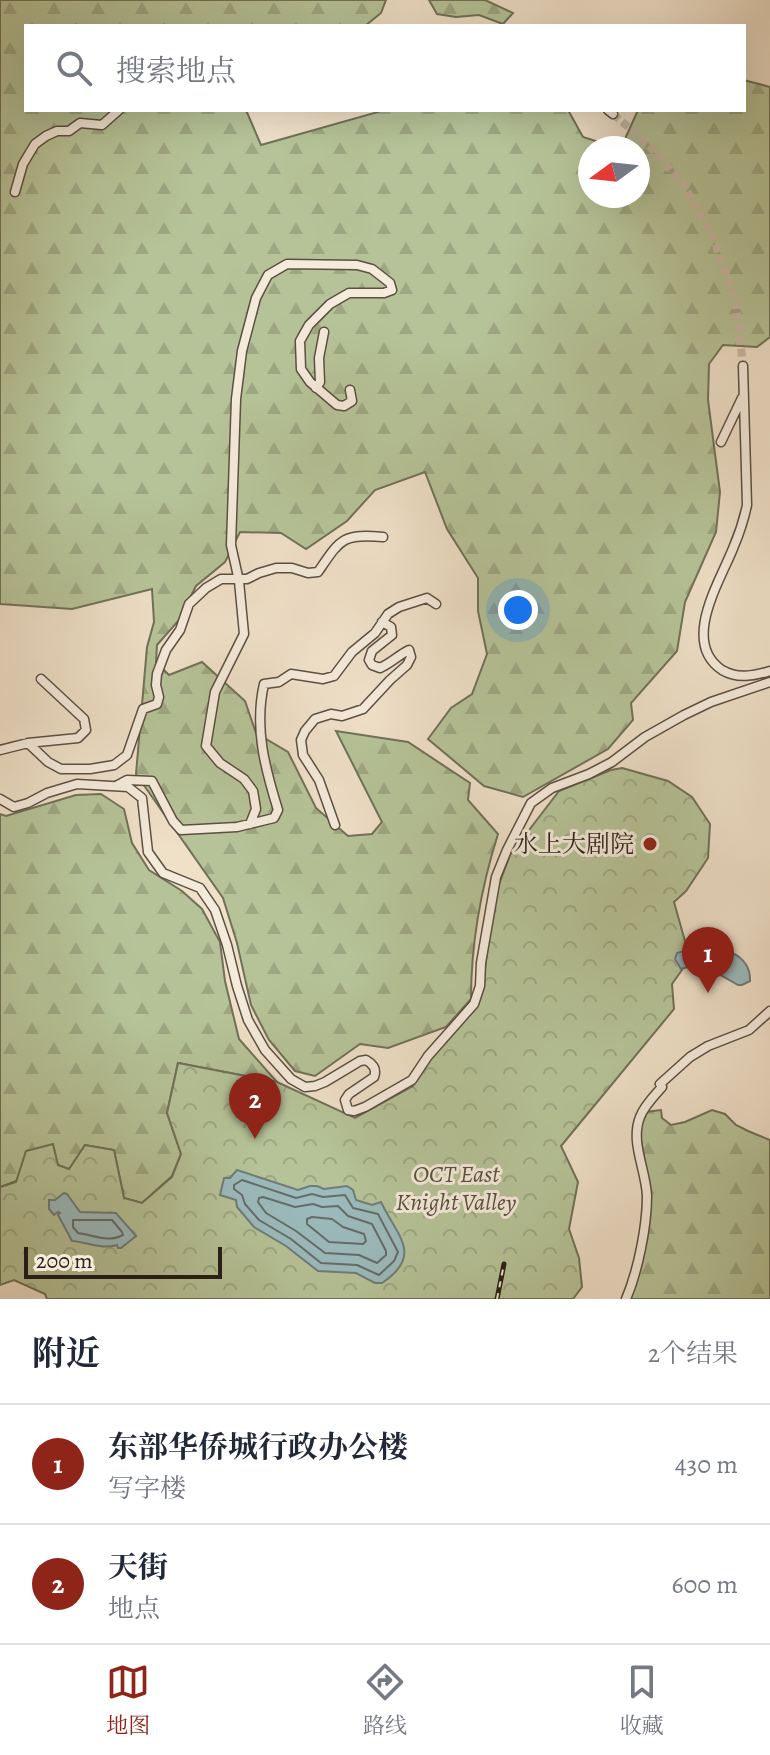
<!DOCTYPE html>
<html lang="zh">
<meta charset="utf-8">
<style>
:root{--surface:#fff;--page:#f6f6f7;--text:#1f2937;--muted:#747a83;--line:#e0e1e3;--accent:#8f2418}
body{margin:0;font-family:Alegreya,"Noto Serif SC",serif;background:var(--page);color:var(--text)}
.compass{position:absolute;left:578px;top:136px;width:72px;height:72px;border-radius:50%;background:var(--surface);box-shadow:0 8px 32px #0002;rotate:255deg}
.scale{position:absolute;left:24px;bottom:20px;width:198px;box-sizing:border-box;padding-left:8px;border:4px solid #2b1f17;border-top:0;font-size:22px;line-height:28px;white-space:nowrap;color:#2b1f17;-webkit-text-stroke:6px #f5ebdb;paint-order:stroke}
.you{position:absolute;left:518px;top:610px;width:28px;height:28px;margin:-20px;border:6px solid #fff;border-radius:50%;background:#1a73e8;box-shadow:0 0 0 12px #1a73e833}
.badge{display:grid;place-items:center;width:52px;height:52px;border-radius:50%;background:var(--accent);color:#fff;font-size:26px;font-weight:700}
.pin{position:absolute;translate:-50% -66px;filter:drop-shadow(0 2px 4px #0008)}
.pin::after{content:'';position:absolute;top:42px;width:28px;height:24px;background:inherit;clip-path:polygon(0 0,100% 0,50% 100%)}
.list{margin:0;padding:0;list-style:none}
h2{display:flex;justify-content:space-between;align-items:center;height:104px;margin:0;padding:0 32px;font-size:34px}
h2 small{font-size:26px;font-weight:400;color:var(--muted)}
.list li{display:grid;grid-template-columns:52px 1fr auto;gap:24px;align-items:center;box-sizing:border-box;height:120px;padding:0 32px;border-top:2px solid var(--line)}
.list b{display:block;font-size:30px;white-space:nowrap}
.list p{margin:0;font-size:26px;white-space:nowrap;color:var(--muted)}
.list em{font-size:26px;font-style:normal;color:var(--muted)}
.icon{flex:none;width:44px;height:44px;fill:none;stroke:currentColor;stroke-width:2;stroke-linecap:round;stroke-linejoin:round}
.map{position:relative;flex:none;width:770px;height:1299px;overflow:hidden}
.search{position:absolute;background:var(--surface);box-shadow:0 8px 32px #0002;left:24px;right:24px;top:24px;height:88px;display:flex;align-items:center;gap:20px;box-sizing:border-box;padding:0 28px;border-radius:0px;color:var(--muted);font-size:30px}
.sheet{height:344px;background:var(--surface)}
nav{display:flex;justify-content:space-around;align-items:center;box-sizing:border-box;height:112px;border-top:2px solid var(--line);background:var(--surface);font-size:22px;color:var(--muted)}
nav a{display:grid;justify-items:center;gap:4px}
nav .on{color:var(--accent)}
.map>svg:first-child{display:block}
.forest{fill:url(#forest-firs);stroke:#707158;stroke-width:2;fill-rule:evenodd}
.park{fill:url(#park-crowns);stroke:#707158;stroke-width:2}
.water{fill:#9cbbbd;stroke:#6f7d7b;stroke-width:2}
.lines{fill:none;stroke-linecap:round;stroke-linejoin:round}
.shore{stroke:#646d6a;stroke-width:2}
.minor-tunnel{stroke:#c8b9a5;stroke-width:8;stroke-dasharray:8 4;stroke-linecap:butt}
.minor-casing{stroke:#5c4f43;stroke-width:11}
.minor{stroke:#f5ebdb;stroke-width:8}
.rail-casing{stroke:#2b1f17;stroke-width:5}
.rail{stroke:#f5ebdb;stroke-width:2;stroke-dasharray:6;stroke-linecap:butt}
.poi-dot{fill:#8f2418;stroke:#f5ebdb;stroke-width:3}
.labels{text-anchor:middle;stroke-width:6;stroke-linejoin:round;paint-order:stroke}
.poi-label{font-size:24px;fill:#2b1f17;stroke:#f5ebdb;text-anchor:end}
.park-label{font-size:24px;font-style:italic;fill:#55503e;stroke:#f5ebdb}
</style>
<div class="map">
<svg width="770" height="1299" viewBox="0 0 770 1299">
<defs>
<pattern id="forest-firs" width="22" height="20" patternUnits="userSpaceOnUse" patternTransform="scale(2)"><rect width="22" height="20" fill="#b6c398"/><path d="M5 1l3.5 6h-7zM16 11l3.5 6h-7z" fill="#9da782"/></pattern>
<pattern id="park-crowns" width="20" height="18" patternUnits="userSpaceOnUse" patternTransform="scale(2)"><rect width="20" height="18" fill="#b6c398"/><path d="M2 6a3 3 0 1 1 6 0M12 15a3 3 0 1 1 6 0" fill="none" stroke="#9da782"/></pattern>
</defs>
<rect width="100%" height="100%" fill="#efe0c8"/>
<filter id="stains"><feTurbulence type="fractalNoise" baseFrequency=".0025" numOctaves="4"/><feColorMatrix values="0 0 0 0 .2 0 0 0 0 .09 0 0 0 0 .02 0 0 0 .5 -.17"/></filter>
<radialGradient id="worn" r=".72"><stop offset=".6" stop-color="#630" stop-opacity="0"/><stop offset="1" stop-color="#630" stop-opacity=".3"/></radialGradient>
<path class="forest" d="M 0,0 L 386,0 L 381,13 L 365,26 L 26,26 L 26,110 L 246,110 L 261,145 L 378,112 L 379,110 L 568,110 L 583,137 L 605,144 L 625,139 L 638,110 L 744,110 L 744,80 L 770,87 L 770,337 L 757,347 L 723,345 L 709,364 L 708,400 L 720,492 L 716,532 L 685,602 L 677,651 L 631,703 L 633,720 L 608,749 L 523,797 L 484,786 L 428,739 L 451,708 L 472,694 L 487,654 L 478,611 L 478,578 L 447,529 L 425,472 L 375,490 L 347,521 L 306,549 L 281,533 L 240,532 L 225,562 L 196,586 L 179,620 L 157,645 L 156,662 L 169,675 L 202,662 L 245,701 L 256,733 L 288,752 L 316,808 L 348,836 L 372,834 L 382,822 L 336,731 L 408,742 L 470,783 L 468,800 L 498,834 C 481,888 471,941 471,999 L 446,1027 L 388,1048 L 360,1044 L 315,1076 L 295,1071 L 269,1040 L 251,1005 L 237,943 L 223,898 L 136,774 L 147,647 L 154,622 L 152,589 L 72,609 L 0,604 ZM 590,148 L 638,148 L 638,196 L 590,196 Z
M 429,0 L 485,0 L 513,13 L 503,24 L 479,15 L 456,17 L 437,14 Z
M 101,794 L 124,809 L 132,843 L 149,870 L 182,891 L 202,909 L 220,942 L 225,981 L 239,1039 L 277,1082 L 178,1063 L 167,1113 L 181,1154 L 172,1176 L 142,1203 L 124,1198 L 114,1150 L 85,1145 L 69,1170 L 58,1165 L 0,1187 L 0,814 L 6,816 L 76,795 Z
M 661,1110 L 662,1118 L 671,1125 L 685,1122 L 712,1110 L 725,1114 L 736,1125 L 748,1131 L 770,1140 L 770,1299 L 630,1299 L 649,1187 L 641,1140 L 641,1125 L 645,1112 Z"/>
<path class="park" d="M 622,768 L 668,781 L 692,797 L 710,824 L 708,858 L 686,891 L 674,902 L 685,941 L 682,970 L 672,984 L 674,1009 L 561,1146 L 578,1182 L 569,1229 L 579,1258 L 582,1287 L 573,1299 L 47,1299 L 45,1294 L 14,1280 L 0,1285 L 0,1187 L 16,1182 L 26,1151 L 53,1144 L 58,1165 L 69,1169 L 85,1145 L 114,1150 L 124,1198 L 142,1203 L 172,1177 L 181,1154 L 167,1113 L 178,1063 L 277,1082 L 355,1118 L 413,1086 L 421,1070 L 481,997 L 495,895 L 510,855 L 559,791 L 611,770 Z"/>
<path class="water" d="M 698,947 C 720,946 751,953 750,981 L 742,985 L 738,985 L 703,965 L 698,964 L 681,969 L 675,959 L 677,953 Z
M 237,1170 L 298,1190 L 310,1186 L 317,1186 L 324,1189 L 347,1186 L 353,1190 L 356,1200 L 372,1205 L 381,1202 C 397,1236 424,1255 382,1283 L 375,1283 L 356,1273 L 318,1271 L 286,1246 L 254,1227 L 237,1207 L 236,1200 L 220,1195 L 224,1178 L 230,1178 Z
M 64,1193 L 67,1194 L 80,1212 L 116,1213 L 136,1236 L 121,1248 L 118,1248 L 117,1245 C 102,1250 87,1242 72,1241 L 58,1215 L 60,1213 L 58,1212 L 54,1215 L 49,1209 L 49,1200 L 55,1200 Z"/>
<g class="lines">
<path class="shore" d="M 242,1180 L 296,1198 L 312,1194 L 323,1197 L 345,1195 L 353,1208 L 378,1214 L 398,1252 L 394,1261 L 379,1275 L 357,1265 L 321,1263 L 291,1239 L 259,1220 L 245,1204 L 242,1195 L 234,1189 L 234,1185 Z
M 263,1197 L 295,1207 L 313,1204 L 322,1207 L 338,1206 L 348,1216 L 372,1224 L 386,1251 L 386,1255 L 377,1263 L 359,1255 L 325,1253 L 296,1231 L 266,1213 L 258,1202 L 259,1198 Z
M 312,1217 L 332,1219 L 343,1227 L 364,1234 L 366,1241 L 363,1244 L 329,1242 L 307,1224 L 307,1219 Z
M 73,1220 L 112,1220 L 122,1232 L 123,1235 C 108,1243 94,1235 78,1233 L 73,1227 Z"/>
<path class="minor-tunnel" d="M 613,114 L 646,142 L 683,184 L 713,237 L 736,303 L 743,366"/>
<g class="minor-casing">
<path id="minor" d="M 608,110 L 613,114
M 15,192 L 23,164 L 35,144 L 46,136 L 57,131 L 69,131 L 80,123 L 102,125 L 119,110
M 743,366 L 747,505 C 744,519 740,532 734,546 C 721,580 680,642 722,670 C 737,679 754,676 770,671
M 316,388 L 320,382 L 319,358 L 324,332
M 721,442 L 742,398
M 28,743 L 78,738 L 86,730 L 84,719 L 41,679
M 0,750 L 28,743 L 48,762 L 61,769 L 90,769 L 114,765 L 127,755 L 143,709 L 157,704 L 159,697 L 156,685 L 157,674 L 166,650 L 180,630 L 189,604 L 206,588 L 221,579 L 247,579 L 259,573 L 276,568 L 292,568 L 308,573 L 318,572 C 340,540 342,533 383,537
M 116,786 L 127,780 L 152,781 L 173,821 L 181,830 L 237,827 L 274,818 L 278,810 C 265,768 254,728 264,684 L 279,682 L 291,674 L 323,679 L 334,676 L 352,652 L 375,633 L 388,614 L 399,607 L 427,598 L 436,604
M 0,799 L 14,807 L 28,803 L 47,793 L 77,784 L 128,787 L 142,798 L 148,852 L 163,873 L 200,888 L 215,910 L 227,945 L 237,986 L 248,1020 L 265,1050 L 291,1079 L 305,1087 L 315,1086 L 325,1082 L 360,1061 L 366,1060 C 373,1064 377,1069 374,1077 L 349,1094 L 345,1100 L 348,1110 L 354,1111 L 365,1107 L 412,1080 L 428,1056 L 474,1004 L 480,986 L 481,963 L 496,877 L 507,850 L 531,803 L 552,788 L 589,774 L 612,762 L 645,737 L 684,715 L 711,702 L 770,682
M 250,824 L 256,809 L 253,791 L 244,779 L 220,763 L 206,746 L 215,692 L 244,634 L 239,581 L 231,545 L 236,399 L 242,351 L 256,298 L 268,275 L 287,264 L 357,265 L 372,269 L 390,283 L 392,290 L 384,293 L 349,293 L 330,304 L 309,325 L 300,341 L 301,369 L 310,382 L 337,405 L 344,406 L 352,401 L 350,390
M 335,825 L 319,780 L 303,755 L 301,740 L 305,731 L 315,719 L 331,714 L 342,716 L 363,709 L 390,680 L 407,665 L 411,657 L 409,650 C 399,655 391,663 380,668 L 372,665 L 369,660 L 372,651 L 392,635 L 391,627 L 382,622
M 626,1299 C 638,1271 647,1226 647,1196 C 646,1170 630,1142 640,1117 C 644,1106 654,1096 662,1087 L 660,1084 L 690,1057 L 708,1046 L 749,1030 L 770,1011"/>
</g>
<use href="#minor" class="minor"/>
<g class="rail-casing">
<path id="rail" d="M 497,1299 L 504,1264"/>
</g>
<use href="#rail" class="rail"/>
</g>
<circle class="poi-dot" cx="650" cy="844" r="8"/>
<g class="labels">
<g class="poi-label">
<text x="634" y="852">水上大剧院</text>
</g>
<g class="park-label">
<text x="456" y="1182">OCT East<tspan x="456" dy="28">Knight Valley</tspan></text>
</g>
</g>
<rect width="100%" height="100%" filter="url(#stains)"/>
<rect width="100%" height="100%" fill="url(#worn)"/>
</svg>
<svg class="compass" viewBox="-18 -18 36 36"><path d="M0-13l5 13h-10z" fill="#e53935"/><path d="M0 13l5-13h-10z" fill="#747a83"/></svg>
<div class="scale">200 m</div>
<div class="you"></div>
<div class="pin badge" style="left:708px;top:993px">1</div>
<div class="pin badge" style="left:255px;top:1139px">2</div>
<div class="search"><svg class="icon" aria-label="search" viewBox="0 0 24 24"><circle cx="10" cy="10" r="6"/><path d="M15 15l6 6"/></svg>搜索地点</div>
</div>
<section class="sheet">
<h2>附近<small>2个结果</small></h2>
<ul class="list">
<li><span class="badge">1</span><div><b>东部华侨城行政办公楼</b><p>写字楼</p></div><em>430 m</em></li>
<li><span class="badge">2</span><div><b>天街</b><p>地点</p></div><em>600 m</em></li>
</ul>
</section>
<nav>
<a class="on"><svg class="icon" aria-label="map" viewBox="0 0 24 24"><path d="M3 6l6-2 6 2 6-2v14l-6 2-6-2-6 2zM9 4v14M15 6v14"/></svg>地图</a>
<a><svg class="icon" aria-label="directions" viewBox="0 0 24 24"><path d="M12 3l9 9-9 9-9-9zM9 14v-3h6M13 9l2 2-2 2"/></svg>路线</a>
<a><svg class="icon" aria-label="saved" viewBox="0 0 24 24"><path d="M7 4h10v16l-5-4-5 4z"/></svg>收藏</a>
</nav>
